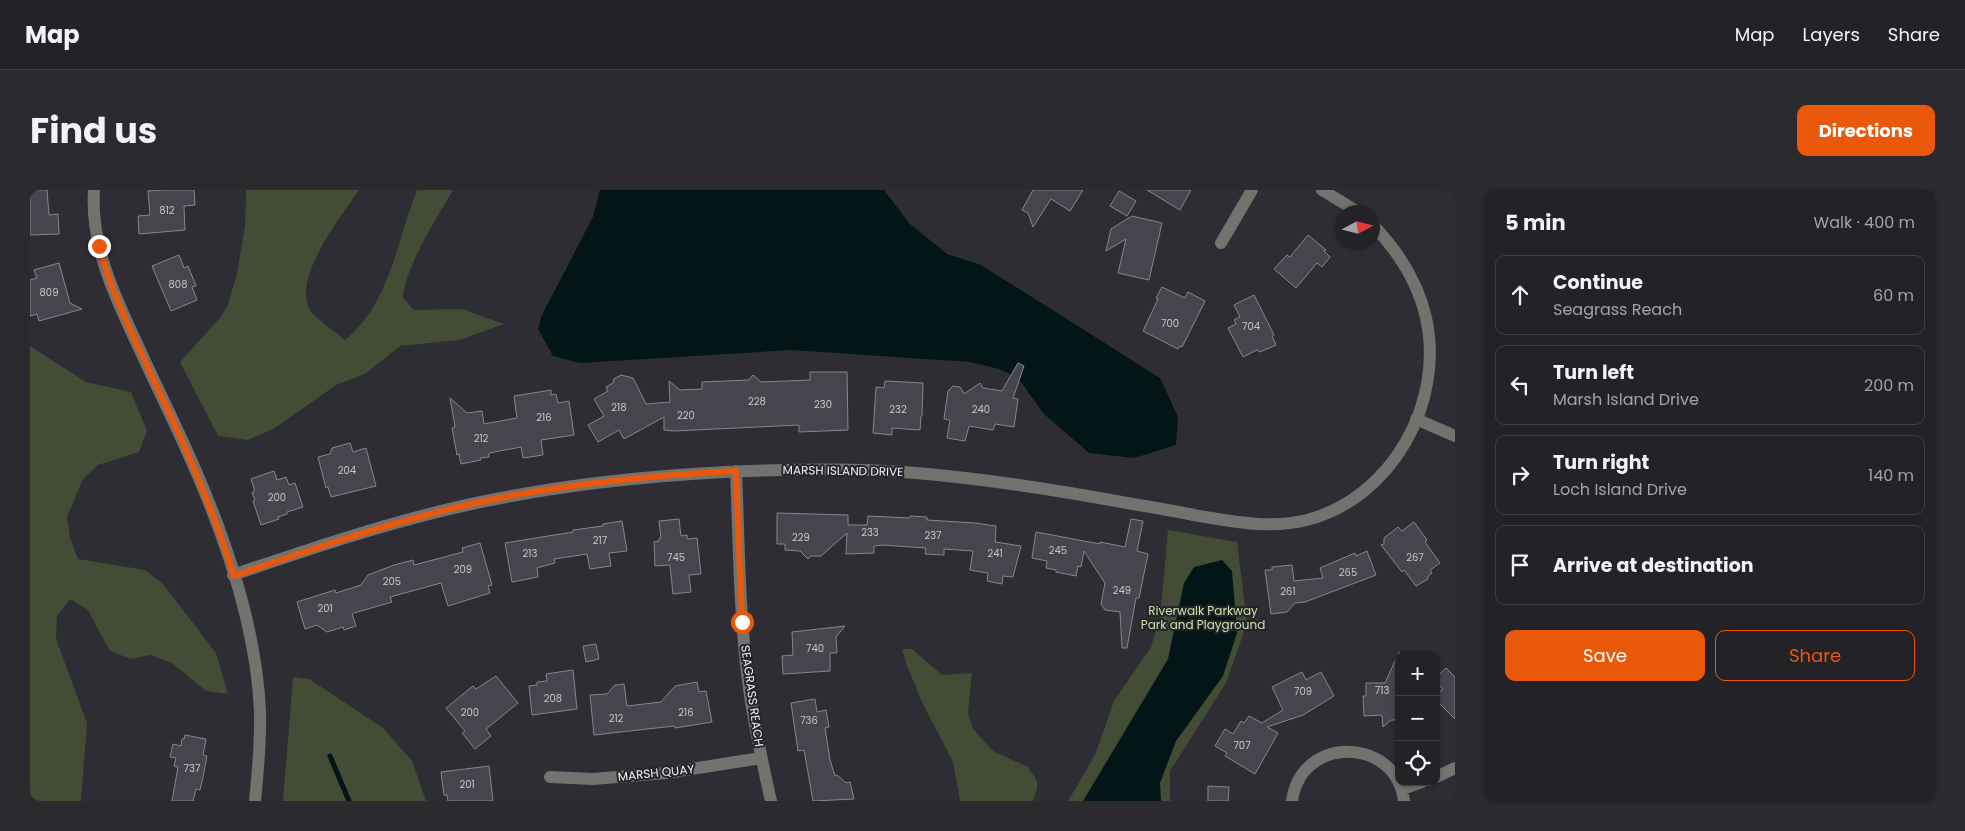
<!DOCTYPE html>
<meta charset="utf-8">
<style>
:root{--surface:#222227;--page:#2a2a2f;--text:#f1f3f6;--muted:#a2a4a7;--line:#3f3f44;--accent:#ea580c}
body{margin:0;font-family:Poppins,sans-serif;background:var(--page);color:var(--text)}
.controls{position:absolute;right:15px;bottom:15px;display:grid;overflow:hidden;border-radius:10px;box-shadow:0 1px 4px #0004}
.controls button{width:45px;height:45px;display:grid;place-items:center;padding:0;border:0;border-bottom:1px solid var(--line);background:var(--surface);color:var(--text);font:25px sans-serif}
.compass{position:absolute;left:1305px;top:15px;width:45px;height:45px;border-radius:50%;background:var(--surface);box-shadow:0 1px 4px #0004;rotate:83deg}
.stop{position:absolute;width:15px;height:15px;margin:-11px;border:4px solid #ea580c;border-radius:50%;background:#fff}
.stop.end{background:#ea580c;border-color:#fff;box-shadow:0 1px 5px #0008}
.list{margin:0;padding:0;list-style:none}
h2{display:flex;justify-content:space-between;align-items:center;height:65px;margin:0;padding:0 20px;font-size:21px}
h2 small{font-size:16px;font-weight:400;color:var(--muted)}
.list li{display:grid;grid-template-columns:32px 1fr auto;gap:15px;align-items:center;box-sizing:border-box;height:80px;margin:0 10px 10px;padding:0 10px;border:1px solid var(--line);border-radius:10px}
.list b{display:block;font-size:19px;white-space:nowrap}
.list p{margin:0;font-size:16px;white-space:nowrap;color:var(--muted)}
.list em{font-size:16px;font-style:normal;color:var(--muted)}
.actions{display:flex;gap:10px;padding:15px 20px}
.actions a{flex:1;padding:11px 0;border:1px solid var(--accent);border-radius:10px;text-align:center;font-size:18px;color:var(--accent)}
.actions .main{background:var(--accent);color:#fff}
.icon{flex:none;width:28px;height:28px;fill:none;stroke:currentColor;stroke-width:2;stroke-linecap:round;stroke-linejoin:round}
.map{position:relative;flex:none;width:1425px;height:611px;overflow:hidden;border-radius:10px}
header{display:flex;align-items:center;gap:30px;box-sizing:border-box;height:70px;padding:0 25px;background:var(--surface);border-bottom:1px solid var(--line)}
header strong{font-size:24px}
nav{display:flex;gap:28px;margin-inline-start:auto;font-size:18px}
.intro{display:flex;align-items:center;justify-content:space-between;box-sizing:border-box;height:120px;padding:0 30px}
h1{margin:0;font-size:35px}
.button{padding:12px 22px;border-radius:10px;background:var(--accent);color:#fff;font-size:18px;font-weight:700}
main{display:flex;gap:30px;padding:0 30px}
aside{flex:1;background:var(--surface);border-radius:10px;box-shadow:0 1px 4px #0004}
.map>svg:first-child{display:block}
.green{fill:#434c34}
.water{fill:#021617}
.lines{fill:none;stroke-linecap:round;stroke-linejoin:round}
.stream{stroke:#021617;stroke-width:5}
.building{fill:#44454d;stroke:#858690}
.minor{stroke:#74726e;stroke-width:12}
.route{stroke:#ea580c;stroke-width:6}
.labels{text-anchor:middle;stroke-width:4;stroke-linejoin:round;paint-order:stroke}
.number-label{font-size:10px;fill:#c7c7cc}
.street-label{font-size:12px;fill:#f3f2f7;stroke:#24232a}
.park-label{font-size:12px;fill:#cbe1a9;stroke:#24232a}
</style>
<header>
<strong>Map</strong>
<nav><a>Map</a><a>Layers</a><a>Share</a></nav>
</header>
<div class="intro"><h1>Find us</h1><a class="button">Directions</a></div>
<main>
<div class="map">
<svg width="1425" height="611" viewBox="0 0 1425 611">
<rect width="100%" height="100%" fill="#2e2d34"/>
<path class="green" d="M 216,0 L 329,0 C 311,27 262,87 280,120 C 284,127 308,144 315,150 C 360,114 367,50 387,0 L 423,0 C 406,30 376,74 373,108 L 384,120 L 432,119 L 474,134 L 430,150 L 370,156 L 335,184 L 306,195 L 245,238 L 218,250 L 188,246 L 150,172 L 189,129 L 198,115 L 207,83 L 215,36 Z
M 0,156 L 56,192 L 101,202 L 117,241 L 109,262 L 68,275 L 53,289 L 37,327 L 40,348 L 48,369 L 115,380 L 133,394 L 186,463 L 198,504 L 176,501 L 142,473 L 121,465 L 100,469 L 79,460 L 58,420 L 40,409 L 27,426 L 26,449 L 57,533 L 51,611 L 0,611 Z
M 1138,340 L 1207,352 L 1217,433 L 1196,493 L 1140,581 L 1140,611 L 1038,611 L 1065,565 L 1084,511 L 1121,457 L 1130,428 Z
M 872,459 L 882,459 L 912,485 L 942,483 L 938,523 L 943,539 L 963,561 L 998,577 L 1007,591 L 1007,598 L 1003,611 L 930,611 L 923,572 L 892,512 L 876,473 Z
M 263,487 L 279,489 L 353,538 L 382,571 L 396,611 L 253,611 Z"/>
<path class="water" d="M 570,0 L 854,0 L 880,34 L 917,64 L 951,75 L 1130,188 L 1148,227 L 1146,255 L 1104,268 L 1059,263 L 1014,224 L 988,188 L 969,179 L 940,172 L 761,160 L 550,173 L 523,166 L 508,139 L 512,125 L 563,27 Z
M 1192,370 L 1202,381 L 1207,443 L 1193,486 L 1146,551 L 1130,593 L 1131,611 L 1053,611 L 1138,469 L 1154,393 L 1164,377 Z"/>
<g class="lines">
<path class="stream" d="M 300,566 L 319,611"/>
</g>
<path class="building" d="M 0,0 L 17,0 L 19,25 L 28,24 L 29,44 L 0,45 Z
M 133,0 L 164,0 L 165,15 L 154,16 L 155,40 L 109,44 L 108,26 L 120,25 L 118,1 Z
M 1003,0 L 1053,0 L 1040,21 L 1021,9 L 1003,37 L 998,23 L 992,20 Z
M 1117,0 L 1161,0 L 1150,20 Z
M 1089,1 L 1106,11 L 1097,26 L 1080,16 Z
M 1102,26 L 1132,33 L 1119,90 L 1088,83 L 1096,49 L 1076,61 L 1081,39 Z
M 1278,45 L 1296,60 L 1294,61 L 1300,67 L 1292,77 L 1287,73 L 1266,98 L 1244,79 L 1257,65 L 1260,67 Z
M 149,65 L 154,78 L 158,76 L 166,96 L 162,97 L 167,110 L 141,121 L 122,76 Z
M 29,73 L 40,113 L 52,119 L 9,131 L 7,124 L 0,126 L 0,90 L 7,88 L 4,80 Z
M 1132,97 L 1155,108 L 1158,102 L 1175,111 L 1152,157 L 1150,156 L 1148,159 L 1113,141 L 1128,109 L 1126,108 Z
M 1224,105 L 1244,145 L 1242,146 L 1246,155 L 1230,162 L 1227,160 L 1213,167 L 1198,138 L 1206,134 L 1204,130 L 1210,127 L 1204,115 Z
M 988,173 L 994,176 L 983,208 L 988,209 L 984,237 L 965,234 L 963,240 L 939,236 L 935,251 L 917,248 L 920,230 L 914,229 L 918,201 L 923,196 L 930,197 L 934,204 L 950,193 L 953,198 L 972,201 Z
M 780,182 L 817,182 L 818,240 L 769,242 L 769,235 L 644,241 L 634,240 L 634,227 L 594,249 L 589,240 L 568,252 L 558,235 L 574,226 L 564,209 L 578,201 L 576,197 L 583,193 L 584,189 L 591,185 L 603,188 L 616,214 L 640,212 L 639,191 L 650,200 L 672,199 L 672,192 L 719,190 L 723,185 L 731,192 L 780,190 Z
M 855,191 L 893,193 L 892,226 L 891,226 L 890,240 L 862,238 L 862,245 L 843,243 L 846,197 L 854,198 Z
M 521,200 L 521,205 L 526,204 L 528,213 L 539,211 L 544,245 L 511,250 L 513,265 L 493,268 L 491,257 L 459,263 L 459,267 L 450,268 L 451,270 L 431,274 L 429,264 L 427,265 L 422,238 L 425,237 L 420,208 L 437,223 L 452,221 L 454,234 L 487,228 L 484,206 Z
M 320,253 L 323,262 L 336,258 L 346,296 L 301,307 L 298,297 L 296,298 L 288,267 L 300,264 L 302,258 Z
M 244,281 L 247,290 L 256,287 L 259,295 L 265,293 L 273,317 L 257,322 L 257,324 L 248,327 L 249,329 L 231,335 L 223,311 L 225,310 L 222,303 L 224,302 L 224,298 L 221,289 Z
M 747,323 L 818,325 L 818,335 L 837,335 L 838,326 L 880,328 L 880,326 L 897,327 L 897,330 L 945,333 L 966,336 L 965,352 L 991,356 L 983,387 L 973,386 L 972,394 L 957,391 L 958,383 L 940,380 L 943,361 L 914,359 L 914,365 L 895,364 L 896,358 L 853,355 L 844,356 L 844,363 L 816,364 L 817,343 L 791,366 L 781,366 L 778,369 L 770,361 L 755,360 L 755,354 L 747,354 Z
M 649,329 L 651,346 L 657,345 L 657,349 L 667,348 L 671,384 L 659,385 L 661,402 L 643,404 L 640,375 L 625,376 L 624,352 L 629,351 L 629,349 L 631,348 L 629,331 Z
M 1101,329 L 1113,331 L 1107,361 L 1118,364 L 1109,408 L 1106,408 L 1097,458 L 1092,458 L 1090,422 L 1075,420 L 1071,414 L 1075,393 L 1054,361 L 1051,377 L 1048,376 L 1046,386 L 1026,382 L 1026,380 L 1016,378 L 1017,371 L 1002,368 L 1006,342 L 1070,354 L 1070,352 L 1095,357 Z
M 592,331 L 597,361 L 579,363 L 581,376 L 560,379 L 557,364 L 524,369 L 525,373 L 507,378 L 508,387 L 482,392 L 475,353 L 543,342 L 543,340 L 573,336 L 573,334 Z
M 1384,332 L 1397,350 L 1395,352 L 1410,373 L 1400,380 L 1402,383 L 1398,386 L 1398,389 L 1386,396 L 1374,380 L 1372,382 L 1351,355 L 1354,354 L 1354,348 L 1368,337 L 1372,341 Z
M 450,353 L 462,395 L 458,396 L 460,403 L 418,416 L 411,393 L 360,407 L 362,412 L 324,423 L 322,424 L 326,436 L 314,440 L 313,437 L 297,442 L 287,435 L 275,439 L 267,412 L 305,400 L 306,403 L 331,395 L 338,385 L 364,375 L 383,370 L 384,375 L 433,362 L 432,358 Z
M 1337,361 L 1346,385 L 1275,412 L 1265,413 L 1257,422 L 1241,424 L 1235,380 L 1242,380 L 1242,377 L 1262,375 L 1264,391 L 1293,388 L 1290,378 L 1325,363 L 1326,366 Z
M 815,436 L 806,447 L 807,463 L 800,463 L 800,481 L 753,484 L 752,466 L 763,465 L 762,442 Z
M 566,454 L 569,469 L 556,472 L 553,456 Z
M 1369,462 L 1369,530 L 1361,530 L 1353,537 L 1352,525 L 1334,526 L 1333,506 L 1336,506 L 1336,493 L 1355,493 Z
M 1416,478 L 1425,487 L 1425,529 L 1406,510 L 1406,505 L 1413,499 L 1406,492 L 1406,487 Z
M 543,480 L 547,519 L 502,525 L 499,496 L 507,495 L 507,492 L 517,491 L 516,484 Z
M 1272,482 L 1276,490 L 1291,482 L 1304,506 L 1273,525 L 1237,537 L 1248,543 L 1225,584 L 1195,566 L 1197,563 L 1185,556 L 1195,539 L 1203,544 L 1211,531 L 1214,533 L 1219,526 L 1232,533 L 1253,520 L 1242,497 Z
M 466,486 L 488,513 L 456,539 L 461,546 L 445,559 L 432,543 L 435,541 L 416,518 L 443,496 L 446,499 Z
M 667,492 L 669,502 L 676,501 L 682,532 L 645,538 L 644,536 L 564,545 L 560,505 L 577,504 L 585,495 L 594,494 L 597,516 L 631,512 L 645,496 Z
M 785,509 L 787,522 L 796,520 L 799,537 L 795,538 L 800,570 L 805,586 L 807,585 L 816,593 L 820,592 L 824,609 L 783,611 L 774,560 L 768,561 L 761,513 Z
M 155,545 L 176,549 L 173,565 L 177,566 L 173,587 L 170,600 L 166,599 L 163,611 L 142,611 L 148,577 L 144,576 L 146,568 L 140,567 L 143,554 L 151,556 L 152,549 L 154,549 Z
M 459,576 L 463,611 L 418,611 L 417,605 L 414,605 L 411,582 Z
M 1178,596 L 1199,597 L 1198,611 L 1178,611 Z"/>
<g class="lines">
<path class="minor" d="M 64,0 C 60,56 86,109 109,158 C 123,189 138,219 152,250 C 190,332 226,430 230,521 C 231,551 228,581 225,611
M 1292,0 L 1328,22
M 1191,53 L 1222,0
M 1386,229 L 1425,246
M 706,281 C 709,351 709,421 718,491 C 723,531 732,571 741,611
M 203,385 C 291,355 380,325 471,308 C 564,290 660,282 755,280 C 798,279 843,279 886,283 C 957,289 1027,300 1097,313 C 1121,317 1145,321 1169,326 C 1206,332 1240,339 1277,330 C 1362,308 1415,212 1396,128 C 1388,92 1368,61 1342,34
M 520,587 L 563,589 L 636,583 L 731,568
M 1406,587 L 1425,578
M 1372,599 L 1392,592
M 1262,611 C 1271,544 1367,547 1374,611"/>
</g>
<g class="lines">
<path class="route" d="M 69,56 C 82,106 106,152 128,199 C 157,260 184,321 204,386 C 290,356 379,326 469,308 C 547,293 627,285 706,281 L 712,432"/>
</g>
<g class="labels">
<g class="number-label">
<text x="137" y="24">812</text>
<text x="148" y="98">808</text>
<text x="19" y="106">809</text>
<text x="1140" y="137">700</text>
<text x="1221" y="140">704</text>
<text x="727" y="215">228</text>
<text x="793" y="218">230</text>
<text x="589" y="221">218</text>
<text x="868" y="223">232</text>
<text x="951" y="223">240</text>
<text x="656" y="229">220</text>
<text x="514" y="231">216</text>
<text x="451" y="252">212</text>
<text x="317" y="284">204</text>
<text x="247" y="311">200</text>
<text x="840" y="346">233</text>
<text x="903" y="349">237</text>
<text x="771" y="351">229</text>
<text x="570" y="354">217</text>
<text x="1028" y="364">245</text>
<text x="500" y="367">213</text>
<text x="965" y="367">241</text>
<text x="646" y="371">745</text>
<text x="1385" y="371">267</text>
<text x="433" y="383">209</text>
<text x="1318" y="386">265</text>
<text x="362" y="395">205</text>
<text x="1092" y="404">249</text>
<text x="1258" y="405">261</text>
<text x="295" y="422">201</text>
<text x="785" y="462">740</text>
<text x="1352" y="504">713</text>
<text x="1273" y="505">709</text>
<text x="523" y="512">208</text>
<text x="440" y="526">200</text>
<text x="656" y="526">216</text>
<text x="586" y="532">212</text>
<text x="779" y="534">736</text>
<text x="1212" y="559">707</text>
<text x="162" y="582">737</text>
<text x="437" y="598">201</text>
</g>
<g class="street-label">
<text transform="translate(813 281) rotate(1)" y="4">MARSH ISLAND DRIVE</text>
<text transform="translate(722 506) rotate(82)" y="4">SEAGRASS REACH</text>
<text transform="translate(626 583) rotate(-6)" y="4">MARSH QUAY</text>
</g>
<g class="park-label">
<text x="1173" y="425">Riverwalk Parkway<tspan x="1173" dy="14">Park and Playground</tspan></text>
</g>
</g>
</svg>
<div class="controls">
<button>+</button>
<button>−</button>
<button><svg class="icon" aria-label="locate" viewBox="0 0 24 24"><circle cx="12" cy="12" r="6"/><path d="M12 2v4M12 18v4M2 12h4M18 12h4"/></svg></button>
</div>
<svg class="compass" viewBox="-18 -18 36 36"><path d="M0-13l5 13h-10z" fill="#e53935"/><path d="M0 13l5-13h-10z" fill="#a2a4a7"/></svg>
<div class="stop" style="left:712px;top:432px"></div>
<div class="stop end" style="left:69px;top:56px"></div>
</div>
<aside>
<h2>5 min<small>Walk · 400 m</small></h2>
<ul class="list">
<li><svg class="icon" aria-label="ahead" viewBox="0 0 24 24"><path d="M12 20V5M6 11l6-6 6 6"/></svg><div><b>Continue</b><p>Seagrass Reach</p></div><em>60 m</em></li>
<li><svg class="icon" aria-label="left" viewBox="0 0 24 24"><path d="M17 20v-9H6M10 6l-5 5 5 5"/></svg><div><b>Turn left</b><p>Marsh Island Drive</p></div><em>200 m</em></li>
<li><svg class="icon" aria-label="right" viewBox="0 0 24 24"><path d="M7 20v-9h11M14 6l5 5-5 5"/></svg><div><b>Turn right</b><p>Loch Island Drive</p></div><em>140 m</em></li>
<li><svg class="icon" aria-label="arrive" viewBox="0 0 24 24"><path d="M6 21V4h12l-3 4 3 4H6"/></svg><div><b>Arrive at destination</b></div></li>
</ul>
<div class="actions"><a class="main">Save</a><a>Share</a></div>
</aside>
</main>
